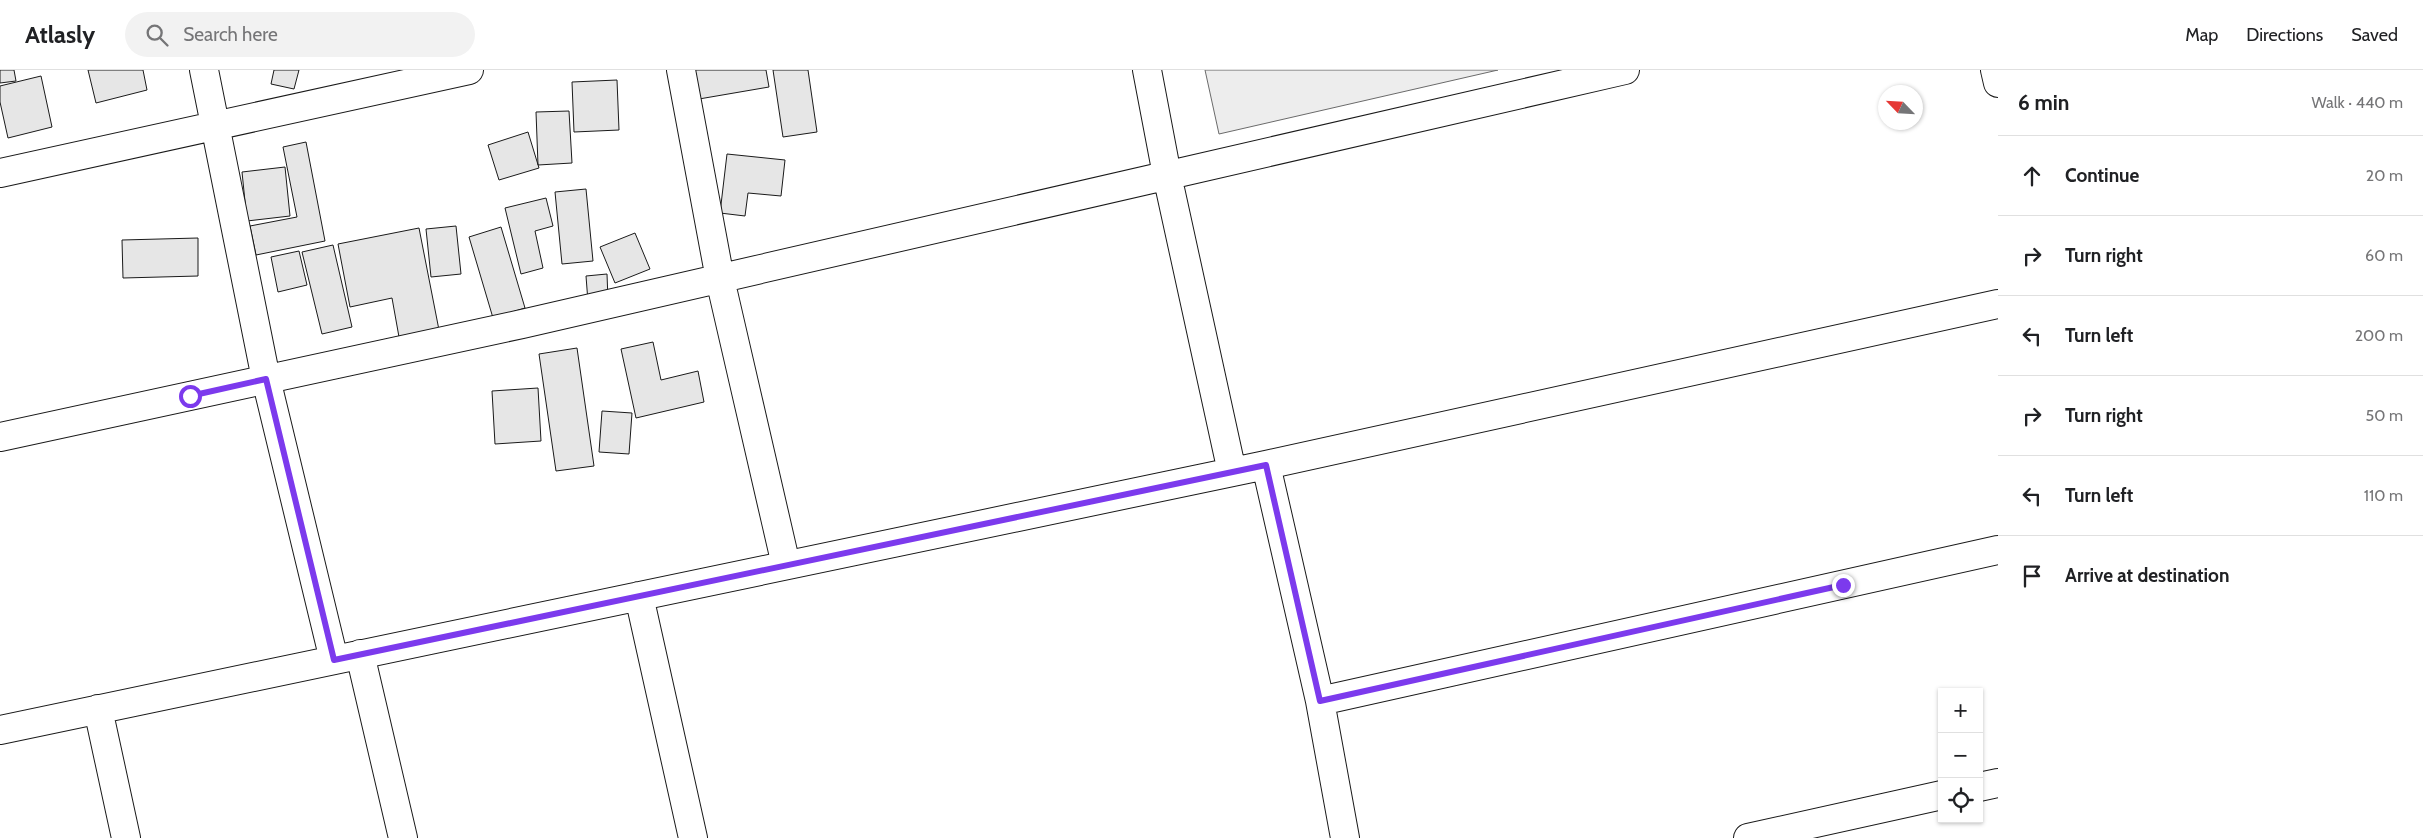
<!DOCTYPE html>
<meta charset="utf-8">
<style>
:root{--surface:#fff;--page:#f2f2f2;--text:#202124;--muted:#757577;--line:#e0e0e0}
body{margin:0;font-family:Cabin,sans-serif;background:var(--page);color:var(--text)}
.controls{position:absolute;right:15px;bottom:15px;display:grid;overflow:hidden;border-radius:0px;box-shadow:0 1px 4px #0004}
.controls button{width:45px;height:45px;display:grid;place-items:center;padding:0;border:0;border-bottom:1px solid var(--line);background:var(--surface);color:var(--text);font:25px sans-serif}
.compass{position:absolute;left:1878px;top:15px;width:45px;height:45px;border-radius:50%;background:var(--surface);box-shadow:0 1px 4px #0004;rotate:295deg}
.stop{position:absolute;width:15px;height:15px;margin:-11px;border:4px solid #7c3aed;border-radius:50%;background:#fff}
.stop.end{background:#7c3aed;border-color:#fff;box-shadow:0 1px 5px #0008}
.list{margin:0;padding:0;list-style:none}
h2{display:flex;justify-content:space-between;align-items:center;height:65px;margin:0;padding:0 20px;font-size:21px}
h2 small{font-size:16px;font-weight:400;color:var(--muted)}
.list li{display:grid;grid-template-columns:32px 1fr auto;gap:15px;align-items:center;box-sizing:border-box;height:80px;padding:0 20px;border-top:1px solid var(--line)}
.list b{display:block;font-size:19px;white-space:nowrap}
.list em{font-size:16px;font-style:normal;color:var(--muted)}
.icon{flex:none;width:28px;height:28px;fill:none;stroke:currentColor;stroke-width:2;stroke-linecap:round;stroke-linejoin:round}
.map{position:relative;flex:none;width:1998px;height:768px;overflow:hidden}
header{display:flex;align-items:center;gap:30px;box-sizing:border-box;height:70px;padding:0 25px;background:var(--surface);border-bottom:1px solid var(--line)}
header strong{font-size:24px}
nav{display:flex;gap:28px;margin-inline-start:auto;font-size:18px}
.search{width:350px;height:45px;background:var(--page);display:flex;align-items:center;gap:12px;box-sizing:border-box;padding:0 18px;border-radius:28px;color:var(--muted);font-size:19px}
main{display:flex}
aside{flex:1;background:var(--surface)}
.map>svg:first-child{display:block}
.built{fill:#ededed;stroke:#6a6a6a}
.building{fill:#e6e6e6;stroke:#1a1a1a}
.lines{fill:none;stroke-linecap:round;stroke-linejoin:round}
.street-casing{stroke:#1a1a1a;stroke-width:30}
.street{stroke:#fff;stroke-width:28}
.route{stroke:#7c3aed;stroke-width:6}
</style>
<header>
<strong>Atlasly</strong>
<div class="search"><svg class="icon" aria-label="search" viewBox="0 0 24 24"><circle cx="10" cy="10" r="6"/><path d="M15 15l6 6"/></svg>Search here</div>
<nav><a>Map</a><a>Directions</a><a>Saved</a></nav>
</header>
<main>
<div class="map">
<svg width="1998" height="768" viewBox="0 0 1998 768">
<rect width="100%" height="100%" fill="#fff"/>
<path class="built" d="M 1205,0 L 1498,0 L 1219,64 Z"/>
<path class="building" d="M 0,0 L 14,0 L 16,11 L 0,13 Z
M 88,0 L 143,0 L 147,20 L 96,33 Z
M 274,0 L 299,0 L 294,19 L 271,14 Z
M 694,0 L 766,0 L 769,17 L 699,29 Z
M 773,0 L 808,0 L 817,62 L 783,67 Z
M 41,6 L 52,57 L 8,68 L 0,32 L 0,16 Z
M 617,10 L 619,60 L 574,62 L 572,12 Z
M 569,41 L 572,93 L 538,95 L 536,42 Z
M 528,62 L 539,98 L 499,110 L 488,75 Z
M 306,72 L 325,171 L 256,185 L 250,156 L 297,147 L 283,77 Z
M 727,84 L 785,90 L 781,126 L 748,123 L 745,146 L 720,143 Z
M 285,97 L 290,146 L 247,151 L 242,102 Z
M 586,119 L 593,191 L 562,194 L 555,122 Z
M 546,128 L 553,156 L 535,161 L 543,198 L 521,204 L 505,138 Z
M 456,156 L 461,204 L 431,207 L 426,159 Z
M 501,157 L 525,238 L 493,248 L 469,167 Z
M 419,158 L 439,260 L 399,267 L 392,228 L 350,237 L 338,174 Z
M 635,163 L 650,199 L 615,213 L 600,177 Z
M 198,168 L 198,206 L 123,208 L 122,170 Z
M 333,175 L 352,257 L 322,264 L 302,182 Z
M 299,181 L 307,215 L 278,222 L 271,187 Z
M 607,204 L 608,230 L 588,232 L 586,206 Z
M 653,272 L 661,310 L 698,301 L 704,332 L 636,348 L 621,279 Z
M 577,278 L 594,396 L 556,401 L 539,284 Z
M 538,318 L 541,371 L 495,374 L 492,321 Z
M 602,341 L 632,343 L 629,384 L 599,382 Z"/>
<g class="lines">
<g class="street-casing">
<path id="street" d="M 204,0 L 266,309 L 334,590
M 681,0 L 720,209 L 786,495
M 1147,0 L 1167,105 L 1232,402
M 1995,0 L 1998,13
M 0,103 L 469,0
M 0,367 L 522,254 L 1625,0
M 1266,395 L 1320,631 L 1345,768
M 639,526 L 693,768
M 360,584 L 403,768
M 1320,631 L 1998,480
M 98,639 L 126,768
M 0,660 L 1266,395 L 1998,234
M 1979,717 L 1998,713
M 1748,768 L 1942,725"/>
</g>
<use href="#street" class="street"/>
</g>
<g class="lines">
<path class="route" d="M 190,326 L 266,309 L 334,590 L 1266,395 L 1320,631 L 1843,515"/>
</g>
</svg>
<div class="controls">
<button>+</button>
<button>−</button>
<button><svg class="icon" aria-label="locate" viewBox="0 0 24 24"><circle cx="12" cy="12" r="6"/><path d="M12 2v4M12 18v4M2 12h4M18 12h4"/></svg></button>
</div>
<svg class="compass" viewBox="-18 -18 36 36"><path d="M0-13l5 13h-10z" fill="#e53935"/><path d="M0 13l5-13h-10z" fill="#757577"/></svg>
<div class="stop" style="left:190px;top:326px"></div>
<div class="stop end" style="left:1843px;top:515px"></div>
</div>
<aside>
<h2>6 min<small>Walk · 440 m</small></h2>
<ul class="list">
<li><svg class="icon" aria-label="ahead" viewBox="0 0 24 24"><path d="M12 20V5M6 11l6-6 6 6"/></svg><div><b>Continue</b></div><em>20 m</em></li>
<li><svg class="icon" aria-label="right" viewBox="0 0 24 24"><path d="M7 20v-9h11M14 6l5 5-5 5"/></svg><div><b>Turn right</b></div><em>60 m</em></li>
<li><svg class="icon" aria-label="left" viewBox="0 0 24 24"><path d="M17 20v-9H6M10 6l-5 5 5 5"/></svg><div><b>Turn left</b></div><em>200 m</em></li>
<li><svg class="icon" aria-label="right" viewBox="0 0 24 24"><path d="M7 20v-9h11M14 6l5 5-5 5"/></svg><div><b>Turn right</b></div><em>50 m</em></li>
<li><svg class="icon" aria-label="left" viewBox="0 0 24 24"><path d="M17 20v-9H6M10 6l-5 5 5 5"/></svg><div><b>Turn left</b></div><em>110 m</em></li>
<li><svg class="icon" aria-label="arrive" viewBox="0 0 24 24"><path d="M6 21V4h12l-3 4 3 4H6"/></svg><div><b>Arrive at destination</b></div></li>
</ul>
</aside>
</main>
